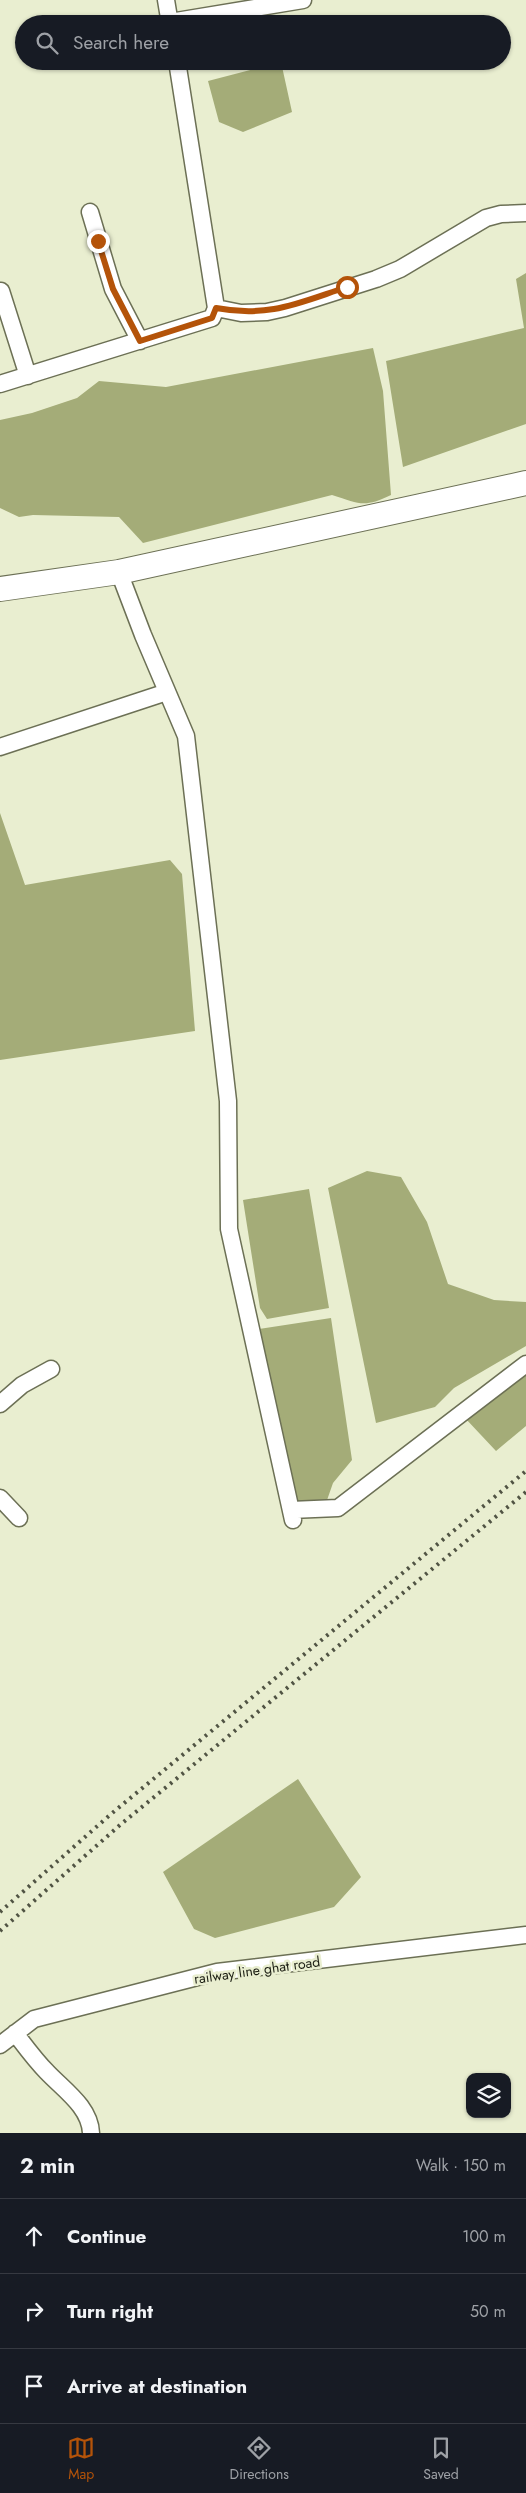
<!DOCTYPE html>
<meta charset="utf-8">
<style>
:root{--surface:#171b24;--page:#20242c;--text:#f1f3f6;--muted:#9ea1a6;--line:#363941;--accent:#b45309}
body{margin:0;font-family:Jost,sans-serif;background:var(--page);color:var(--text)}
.controls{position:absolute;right:15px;bottom:15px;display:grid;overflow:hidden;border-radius:10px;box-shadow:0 1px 4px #0004}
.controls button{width:45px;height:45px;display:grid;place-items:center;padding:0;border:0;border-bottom:1px solid var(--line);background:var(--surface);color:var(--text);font:25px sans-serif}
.stop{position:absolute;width:15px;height:15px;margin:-11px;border:4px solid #b45309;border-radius:50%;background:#fff}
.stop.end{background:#b45309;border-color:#fff;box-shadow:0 1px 5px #0008}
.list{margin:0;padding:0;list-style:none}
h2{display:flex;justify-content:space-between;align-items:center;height:65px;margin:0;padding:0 20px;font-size:21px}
h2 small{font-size:16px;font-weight:400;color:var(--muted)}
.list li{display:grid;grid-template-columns:32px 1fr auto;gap:15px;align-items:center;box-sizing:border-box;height:75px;padding:0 20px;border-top:1px solid var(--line)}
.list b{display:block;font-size:19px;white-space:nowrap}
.list em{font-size:16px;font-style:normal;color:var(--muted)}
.icon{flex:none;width:28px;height:28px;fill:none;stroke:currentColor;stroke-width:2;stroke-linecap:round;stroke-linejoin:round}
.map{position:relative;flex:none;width:526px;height:2133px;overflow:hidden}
.search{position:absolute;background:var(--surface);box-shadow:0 1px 4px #0004;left:15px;right:15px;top:15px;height:55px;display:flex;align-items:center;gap:12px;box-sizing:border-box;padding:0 18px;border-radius:28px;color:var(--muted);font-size:19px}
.sheet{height:290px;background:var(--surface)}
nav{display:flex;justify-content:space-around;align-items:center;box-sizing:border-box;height:70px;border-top:1px solid var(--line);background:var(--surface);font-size:14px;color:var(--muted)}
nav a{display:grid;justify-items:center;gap:2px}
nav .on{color:var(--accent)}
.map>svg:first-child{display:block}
.water{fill:#a4ac78}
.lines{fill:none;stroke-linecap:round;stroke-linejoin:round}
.street-casing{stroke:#6c7055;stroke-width:19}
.secondary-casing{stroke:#6c7055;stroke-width:26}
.street{stroke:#fff;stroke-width:16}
.secondary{stroke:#fff;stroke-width:24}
.rail{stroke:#505343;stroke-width:4;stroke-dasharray:2.5 5;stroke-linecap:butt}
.route{stroke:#b45309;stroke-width:6}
.labels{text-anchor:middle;stroke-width:5;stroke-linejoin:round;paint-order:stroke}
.street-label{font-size:14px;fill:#1b1d12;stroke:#e9eed0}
</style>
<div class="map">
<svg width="526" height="2133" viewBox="0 0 526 2133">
<rect width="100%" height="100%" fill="#e9eed0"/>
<path class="water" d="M 281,62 L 292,112 L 243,132 L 219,122 L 208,81 Z
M 526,273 L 526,424 L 403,467 L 386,361 L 524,328 L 516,279 Z
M 373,348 L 383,391 L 391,495 C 364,508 360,504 332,495 L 143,543 L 119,517 L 33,515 L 19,517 L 0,508 L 0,420 L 32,413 L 77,398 L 99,381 L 166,387 Z
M 0,813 L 25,885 L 170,860 L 182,874 L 195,1031 L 0,1060 Z
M 367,1171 L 401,1177 L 427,1222 L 448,1284 L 494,1300 L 526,1302 L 526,1346 L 454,1388 L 435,1407 L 376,1423 L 328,1188 Z
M 309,1189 L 329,1308 L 267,1319 L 260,1308 L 243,1200 Z
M 331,1318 L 352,1460 L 333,1483 L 326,1503 L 298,1502 L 259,1329 Z
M 526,1363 L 526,1426 L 496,1451 L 465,1418 Z
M 298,1779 L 361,1877 L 334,1907 L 215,1938 L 194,1929 L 163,1872 Z"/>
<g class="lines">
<g class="street-casing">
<path id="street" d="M 166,0 L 170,24
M 170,22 L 303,0
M 90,212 L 113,289 L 140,341
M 1,291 L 28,376
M 216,308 L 241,313 L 267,312 L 285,308 L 376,279 L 400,269 L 486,218 L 501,214 L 526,213
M 0,384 L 212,318 L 216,308 L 177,61
M 119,572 L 143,635 L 186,736 L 228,1101 L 229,1229 L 293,1520
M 0,747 L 167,692
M 0,1404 L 22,1385 L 51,1369
M 0,1498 L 19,1518
M 291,1510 L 338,1508 L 526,1364
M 15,2033 C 25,2046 35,2060 47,2072 C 64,2090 90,2107 91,2133
M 0,2045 L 34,2019 L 217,1972 L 526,1935"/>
</g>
<g class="secondary-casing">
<path id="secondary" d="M 0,589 L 119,572 L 526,483"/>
</g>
<use href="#street" class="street"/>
<use href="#secondary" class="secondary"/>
<path class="rail" d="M 0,1912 L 111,1814 L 526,1471
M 0,1931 L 120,1825 L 526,1492"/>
</g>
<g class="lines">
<path class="route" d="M 98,241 L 113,289 L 140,341 L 212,318 L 216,308 C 269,318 298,303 347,287"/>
</g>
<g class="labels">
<g class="street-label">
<text transform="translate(257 1970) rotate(-8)" y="5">railway line ghat road</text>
</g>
</g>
</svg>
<div class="controls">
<button><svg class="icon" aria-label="layers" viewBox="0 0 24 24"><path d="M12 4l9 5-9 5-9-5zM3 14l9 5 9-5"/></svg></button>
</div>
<div class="stop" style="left:347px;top:287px"></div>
<div class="stop end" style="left:98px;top:241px"></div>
<div class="search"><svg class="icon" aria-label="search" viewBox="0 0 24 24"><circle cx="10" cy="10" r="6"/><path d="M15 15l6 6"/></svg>Search here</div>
</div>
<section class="sheet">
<h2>2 min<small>Walk · 150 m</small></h2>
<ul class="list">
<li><svg class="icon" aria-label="ahead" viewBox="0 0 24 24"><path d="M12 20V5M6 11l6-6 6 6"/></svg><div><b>Continue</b></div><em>100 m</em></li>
<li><svg class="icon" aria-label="right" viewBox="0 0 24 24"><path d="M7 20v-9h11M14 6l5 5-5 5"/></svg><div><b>Turn right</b></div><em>50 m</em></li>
<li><svg class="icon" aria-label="arrive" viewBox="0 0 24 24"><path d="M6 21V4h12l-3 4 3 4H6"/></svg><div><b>Arrive at destination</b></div></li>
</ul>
</section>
<nav>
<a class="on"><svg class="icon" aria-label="map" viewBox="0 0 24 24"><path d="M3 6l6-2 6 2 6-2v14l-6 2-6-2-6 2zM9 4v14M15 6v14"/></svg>Map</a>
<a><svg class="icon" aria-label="directions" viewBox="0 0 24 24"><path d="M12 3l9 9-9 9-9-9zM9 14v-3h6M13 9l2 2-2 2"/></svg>Directions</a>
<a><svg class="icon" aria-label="saved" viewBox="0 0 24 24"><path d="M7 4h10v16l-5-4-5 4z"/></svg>Saved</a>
</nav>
